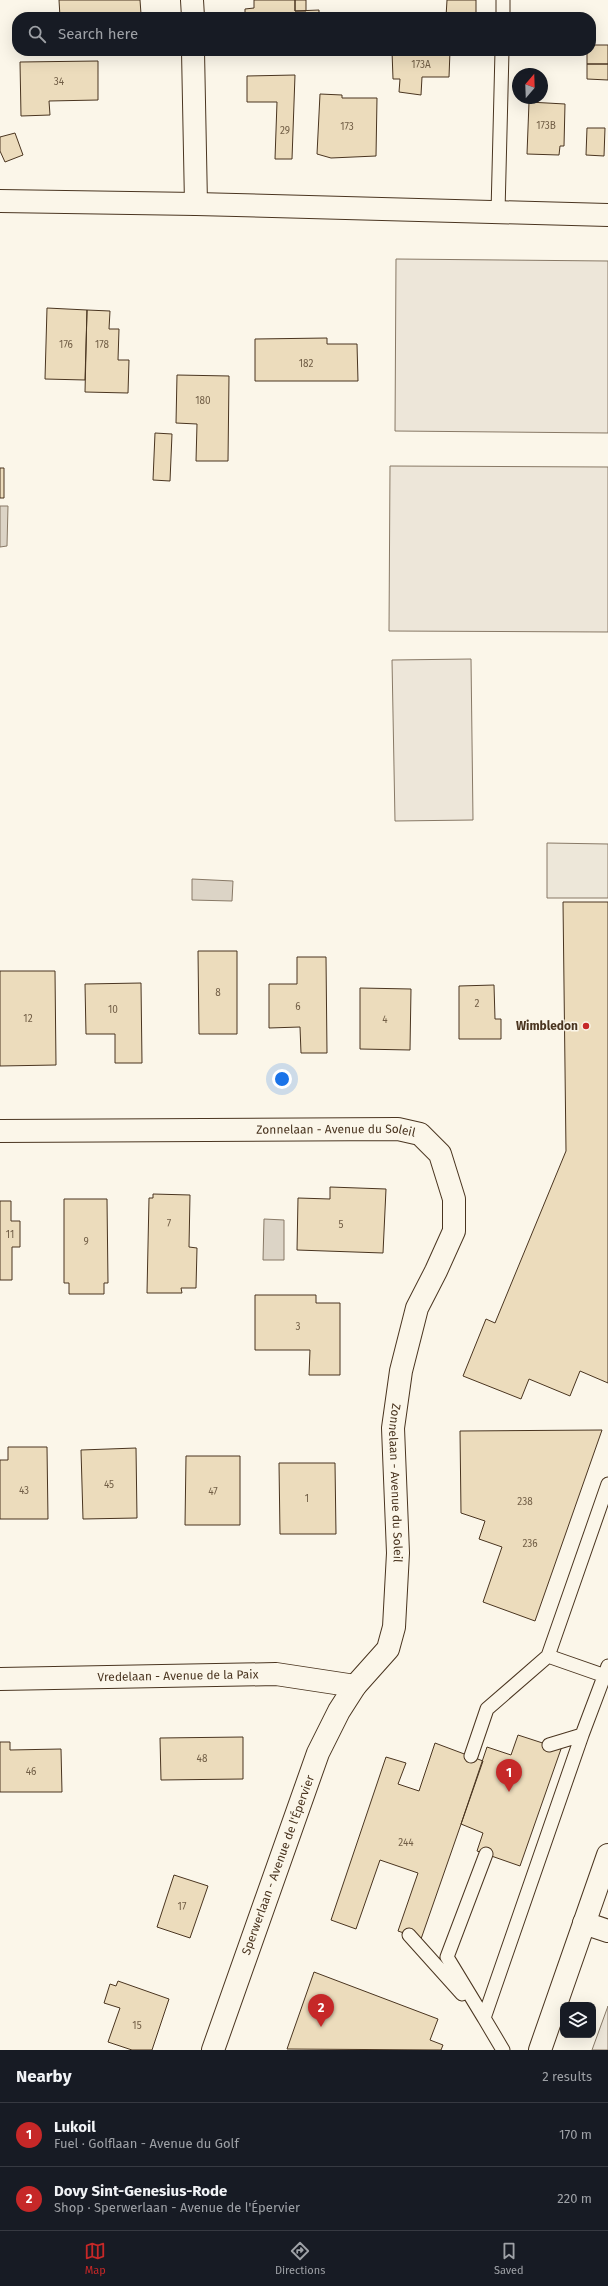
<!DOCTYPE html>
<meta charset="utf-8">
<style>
:root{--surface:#171b24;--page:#242831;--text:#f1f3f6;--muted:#9ea1a6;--line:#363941;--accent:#c62828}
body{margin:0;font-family:"Fira Sans",sans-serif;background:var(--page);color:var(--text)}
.controls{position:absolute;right:12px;bottom:12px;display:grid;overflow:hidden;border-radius:8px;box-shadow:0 4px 16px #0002}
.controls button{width:36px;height:36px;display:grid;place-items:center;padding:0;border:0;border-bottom:1px solid var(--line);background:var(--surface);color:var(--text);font:20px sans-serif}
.compass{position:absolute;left:512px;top:68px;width:36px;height:36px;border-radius:50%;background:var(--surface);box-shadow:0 4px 16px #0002;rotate:19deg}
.you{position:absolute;left:282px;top:1079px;width:14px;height:14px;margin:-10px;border:3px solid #fff;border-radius:50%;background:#1a73e8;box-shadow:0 0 0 6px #1a73e833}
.badge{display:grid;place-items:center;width:26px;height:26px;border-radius:50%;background:var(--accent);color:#fff;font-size:13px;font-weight:700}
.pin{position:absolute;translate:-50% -33px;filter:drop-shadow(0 1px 2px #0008)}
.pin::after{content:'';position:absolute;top:21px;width:14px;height:12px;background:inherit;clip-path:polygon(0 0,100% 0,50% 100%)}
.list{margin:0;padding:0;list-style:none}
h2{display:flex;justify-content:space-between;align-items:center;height:52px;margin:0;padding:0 16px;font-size:17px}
h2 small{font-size:13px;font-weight:400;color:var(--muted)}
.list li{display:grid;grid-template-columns:26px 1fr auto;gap:12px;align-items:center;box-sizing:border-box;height:64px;padding:0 16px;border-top:1px solid var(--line)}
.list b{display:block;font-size:15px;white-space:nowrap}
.list p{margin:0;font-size:13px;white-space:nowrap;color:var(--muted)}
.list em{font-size:13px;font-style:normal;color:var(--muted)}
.icon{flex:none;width:22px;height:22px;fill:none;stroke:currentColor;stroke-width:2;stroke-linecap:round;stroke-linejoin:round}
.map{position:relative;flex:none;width:608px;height:2050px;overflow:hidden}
.search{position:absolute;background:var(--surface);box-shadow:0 4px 16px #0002;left:12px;right:12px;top:12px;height:44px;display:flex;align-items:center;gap:10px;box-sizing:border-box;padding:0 14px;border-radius:16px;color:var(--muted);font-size:15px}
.sheet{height:180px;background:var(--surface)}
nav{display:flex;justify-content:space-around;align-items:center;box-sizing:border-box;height:56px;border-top:1px solid var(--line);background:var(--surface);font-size:11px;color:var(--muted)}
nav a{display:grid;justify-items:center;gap:2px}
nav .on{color:var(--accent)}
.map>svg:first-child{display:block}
.green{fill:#ede6d9;stroke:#887966}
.parking{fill:#ede7d9;stroke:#887966}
.water{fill:#dcd4c6;stroke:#887966}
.building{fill:#ecdcbc;stroke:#4a3520}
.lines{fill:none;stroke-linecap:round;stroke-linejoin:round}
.service-casing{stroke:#4a3520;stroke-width:15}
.minor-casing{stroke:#4a3520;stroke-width:24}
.tertiary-casing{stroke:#4a3520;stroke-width:24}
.primary-casing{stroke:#4a3520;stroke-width:24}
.service{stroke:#fbf6e9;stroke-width:13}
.minor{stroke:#fbf6e9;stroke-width:22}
.tertiary{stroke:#fbf6e9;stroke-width:22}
.primary{stroke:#fbf6e9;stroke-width:22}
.poi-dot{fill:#c62828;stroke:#fbf6e9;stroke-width:1.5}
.labels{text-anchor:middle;stroke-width:3;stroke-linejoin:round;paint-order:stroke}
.number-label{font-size:10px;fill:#725f47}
.poi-label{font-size:12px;font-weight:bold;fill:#4a3520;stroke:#fbf6e9;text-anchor:end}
.street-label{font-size:12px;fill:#4a3520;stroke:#fbf6e9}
</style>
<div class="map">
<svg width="608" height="2050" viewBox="0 0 608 2050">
<rect width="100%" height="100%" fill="#fbf6e9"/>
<path class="green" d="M 396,259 L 608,261 L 608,433 L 395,431 Z
M 390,466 L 608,467 L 608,632 L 389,631 Z
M 471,659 L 473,820 L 395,821 L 392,660 Z
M 608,2006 L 608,2050 L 592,2050 Z"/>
<path class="parking" d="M 547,843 L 608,844 L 608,898 L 547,898 Z"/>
<path class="water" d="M 0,506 L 8,506 L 7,546 L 0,547 Z
M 192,879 L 233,881 L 232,901 L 192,900 Z
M 264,1219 L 284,1220 L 284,1260 L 263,1260 Z"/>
<path class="building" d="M 59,0 L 140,0 L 141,14 L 135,14 L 135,17 L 60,17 Z
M 254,0 L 295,0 L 295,11 L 319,10 L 319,17 L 245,17 L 245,9 L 254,8 Z
M 295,0 L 306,0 L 306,11 L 295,11 Z
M 447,0 L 476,0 L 476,17 L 446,17 Z
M 400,14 L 444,14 L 444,17 L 400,17 Z
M 591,45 L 608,45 L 608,64 L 587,64 L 587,51 L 591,51 Z
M 392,51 L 450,51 L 449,77 L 422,77 L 421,95 L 399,92 L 400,79 L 393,79 Z
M 98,61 L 98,100 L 49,101 L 50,115 L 21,116 L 20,62 Z
M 587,64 L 608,64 L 608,80 L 587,79 Z
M 295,75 L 292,159 L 275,159 L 277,102 L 247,102 L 247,76 Z
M 320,94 L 342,95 L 342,98 L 377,98 L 376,156 L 331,158 L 317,154 Z
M 529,102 L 565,104 L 564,146 L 560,146 L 559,155 L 527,154 Z
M 587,128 L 605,128 L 604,156 L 586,155 Z
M 15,133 L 23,155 L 5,162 L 0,151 L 0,137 Z
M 47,308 L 87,310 L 85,380 L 45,379 Z
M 87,310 L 110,311 L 109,329 L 119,329 L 118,360 L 129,360 L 128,393 L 85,392 Z
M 327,338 L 327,344 L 357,344 L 358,381 L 255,381 L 255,339 Z
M 177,375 L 229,376 L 228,461 L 196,461 L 197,424 L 176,423 Z
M 155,433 L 172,434 L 170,481 L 153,480 Z
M 0,468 L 4,468 L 4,498 L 0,498 Z
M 563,902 L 608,902 L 608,1383 L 580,1371 L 570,1396 L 529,1379 L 521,1399 L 463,1376 L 486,1319 L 495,1323 L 566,1151 Z
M 198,951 L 237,951 L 237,1034 L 199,1034 Z
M 297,957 L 326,957 L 327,1053 L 301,1053 L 300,1027 L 269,1028 L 269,984 L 297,984 Z
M 0,971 L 55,971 L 56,1065 L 0,1066 Z
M 141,983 L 142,1063 L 115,1063 L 115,1034 L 86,1034 L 85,984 Z
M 494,985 L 495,1019 L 501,1019 L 501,1039 L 459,1039 L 459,986 Z
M 360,988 L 411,989 L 410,1050 L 360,1049 Z
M 330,1187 L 386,1189 L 383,1253 L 297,1250 L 298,1198 L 330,1199 Z
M 153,1194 L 190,1195 L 189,1247 L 197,1248 L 196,1288 L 181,1288 L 182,1293 L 147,1293 L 149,1198 L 153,1198 Z
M 64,1199 L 107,1199 L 108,1283 L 104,1283 L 104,1294 L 69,1294 L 69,1283 L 64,1283 Z
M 0,1201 L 11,1201 L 11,1221 L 20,1221 L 20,1247 L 12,1247 L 12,1280 L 0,1280 Z
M 255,1295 L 316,1295 L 316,1303 L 340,1303 L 340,1375 L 309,1375 L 310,1350 L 255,1350 Z
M 602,1430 L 535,1621 L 483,1602 L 502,1547 L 479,1539 L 485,1521 L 461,1513 L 460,1431 Z
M 8,1447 L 47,1447 L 48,1519 L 0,1519 L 0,1460 L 8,1460 Z
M 136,1448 L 137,1518 L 83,1519 L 81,1450 Z
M 186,1456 L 240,1456 L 240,1525 L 185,1525 Z
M 279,1463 L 335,1463 L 336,1534 L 280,1534 Z
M 518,1735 L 561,1749 L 520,1866 L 477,1851 L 483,1833 L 461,1824 L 487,1747 L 511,1755 Z
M 243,1737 L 243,1779 L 161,1780 L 160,1738 Z
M 0,1742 L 10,1742 L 10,1750 L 61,1749 L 62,1792 L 0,1792 Z
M 435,1743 L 483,1761 L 421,1939 L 398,1931 L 418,1873 L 380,1860 L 356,1929 L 331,1920 L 386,1757 L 406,1763 L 398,1784 L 419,1791 Z
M 174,1875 L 208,1886 L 190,1938 L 157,1927 Z
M 314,1972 L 438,2019 L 430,2040 L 443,2045 L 441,2050 L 287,2049 Z
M 118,1981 L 169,1999 L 152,2050 L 132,2050 L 108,2042 L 120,2008 L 104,2003 L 110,1984 L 116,1986 Z"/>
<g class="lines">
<g class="service-casing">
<path id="service" d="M 503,17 L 503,0
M 498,212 L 502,51
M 548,1656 L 608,1484
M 549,1745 L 582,1735
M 471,1756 L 487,1709 L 548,1656 L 608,1677
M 409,1935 L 462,1994
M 484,2018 L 447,1957 L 486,1854
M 503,2050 L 484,2018 L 582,1735 L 608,1666"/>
</g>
<g class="minor-casing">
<g id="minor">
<path d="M 192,0 L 193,17"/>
<path d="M 193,51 L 196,204"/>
<path id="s1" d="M 0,1131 L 398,1129 L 420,1134 L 440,1154 L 454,1199 L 454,1231 L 436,1271 L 417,1308 L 401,1371 L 393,1428 L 398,1553 L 394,1627 L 388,1649 L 355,1686 L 339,1711 L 318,1753 L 213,2050"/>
<path id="s2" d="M 0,1679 L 276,1674 L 355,1686"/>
<path d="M 584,1923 L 608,1931"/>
</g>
</g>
<g class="tertiary-casing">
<path id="tertiary" d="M 0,201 L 196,204 L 608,215"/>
</g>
<g class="primary-casing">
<path id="primary" d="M 540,2050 L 608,1855"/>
</g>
<use href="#service" class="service"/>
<use href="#minor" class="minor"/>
<use href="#tertiary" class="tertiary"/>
<use href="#primary" class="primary"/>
</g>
<circle class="poi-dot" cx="586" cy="1026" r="4"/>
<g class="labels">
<g class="number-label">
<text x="421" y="68">173A</text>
<text x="59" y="85">34</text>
<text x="546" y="129">173B</text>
<text x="347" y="130">173</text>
<text x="285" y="134">29</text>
<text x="66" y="348">176</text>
<text x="102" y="348">178</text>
<text x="306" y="367">182</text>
<text x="203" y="404">180</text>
<text x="218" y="996">8</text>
<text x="477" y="1007">2</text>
<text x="298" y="1010">6</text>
<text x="113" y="1013">10</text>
<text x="28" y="1022">12</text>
<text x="385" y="1023">4</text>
<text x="169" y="1227">7</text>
<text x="341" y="1228">5</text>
<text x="10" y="1238">11</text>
<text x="86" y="1245">9</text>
<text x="298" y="1330">3</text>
<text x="109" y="1488">45</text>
<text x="24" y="1494">43</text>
<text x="213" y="1495">47</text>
<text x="307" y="1502">1</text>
<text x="525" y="1505">238</text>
<text x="530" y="1547">236</text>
<text x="202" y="1762">48</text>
<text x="31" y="1775">46</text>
<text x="406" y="1846">244</text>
<text x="182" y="1910">17</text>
<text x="137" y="2029">15</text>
</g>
<g class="poi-label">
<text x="578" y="1030">Wimbledon</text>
</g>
<g class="street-label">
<text dy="4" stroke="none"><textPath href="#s1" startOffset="336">Zonnelaan - Avenue du Soleil</textPath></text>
<text dy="4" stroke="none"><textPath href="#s1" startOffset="791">Zonnelaan - Avenue du Soleil</textPath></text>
<text dy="4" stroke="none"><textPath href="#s2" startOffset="178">Vredelaan - Avenue de la Paix</textPath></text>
<text transform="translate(278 1865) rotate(-70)" y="4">Sperwerlaan - Avenue de l'Épervier</text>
</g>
</g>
</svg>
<div class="controls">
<button><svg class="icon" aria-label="layers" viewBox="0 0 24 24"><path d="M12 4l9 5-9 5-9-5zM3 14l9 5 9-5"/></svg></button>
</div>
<svg class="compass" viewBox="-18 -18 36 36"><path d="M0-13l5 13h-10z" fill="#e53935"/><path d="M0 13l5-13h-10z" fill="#9ea1a6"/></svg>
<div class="you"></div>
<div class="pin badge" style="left:509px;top:1792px">1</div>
<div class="pin badge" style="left:321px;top:2027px">2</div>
<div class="search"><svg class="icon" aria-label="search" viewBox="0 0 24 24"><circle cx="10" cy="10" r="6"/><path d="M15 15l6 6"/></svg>Search here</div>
</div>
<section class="sheet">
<h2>Nearby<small>2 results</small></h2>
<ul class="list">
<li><span class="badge">1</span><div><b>Lukoil</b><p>Fuel · Golflaan - Avenue du Golf</p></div><em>170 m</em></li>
<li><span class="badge">2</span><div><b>Dovy Sint-Genesius-Rode</b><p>Shop · Sperwerlaan - Avenue de l'Épervier</p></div><em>220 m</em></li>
</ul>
</section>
<nav>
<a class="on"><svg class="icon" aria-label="map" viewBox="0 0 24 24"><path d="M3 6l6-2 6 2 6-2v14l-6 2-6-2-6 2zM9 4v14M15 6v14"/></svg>Map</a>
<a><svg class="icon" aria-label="directions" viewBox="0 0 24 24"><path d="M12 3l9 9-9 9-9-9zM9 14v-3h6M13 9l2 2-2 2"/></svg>Directions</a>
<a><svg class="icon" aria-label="saved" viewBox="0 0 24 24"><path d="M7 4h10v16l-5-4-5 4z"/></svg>Saved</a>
</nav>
